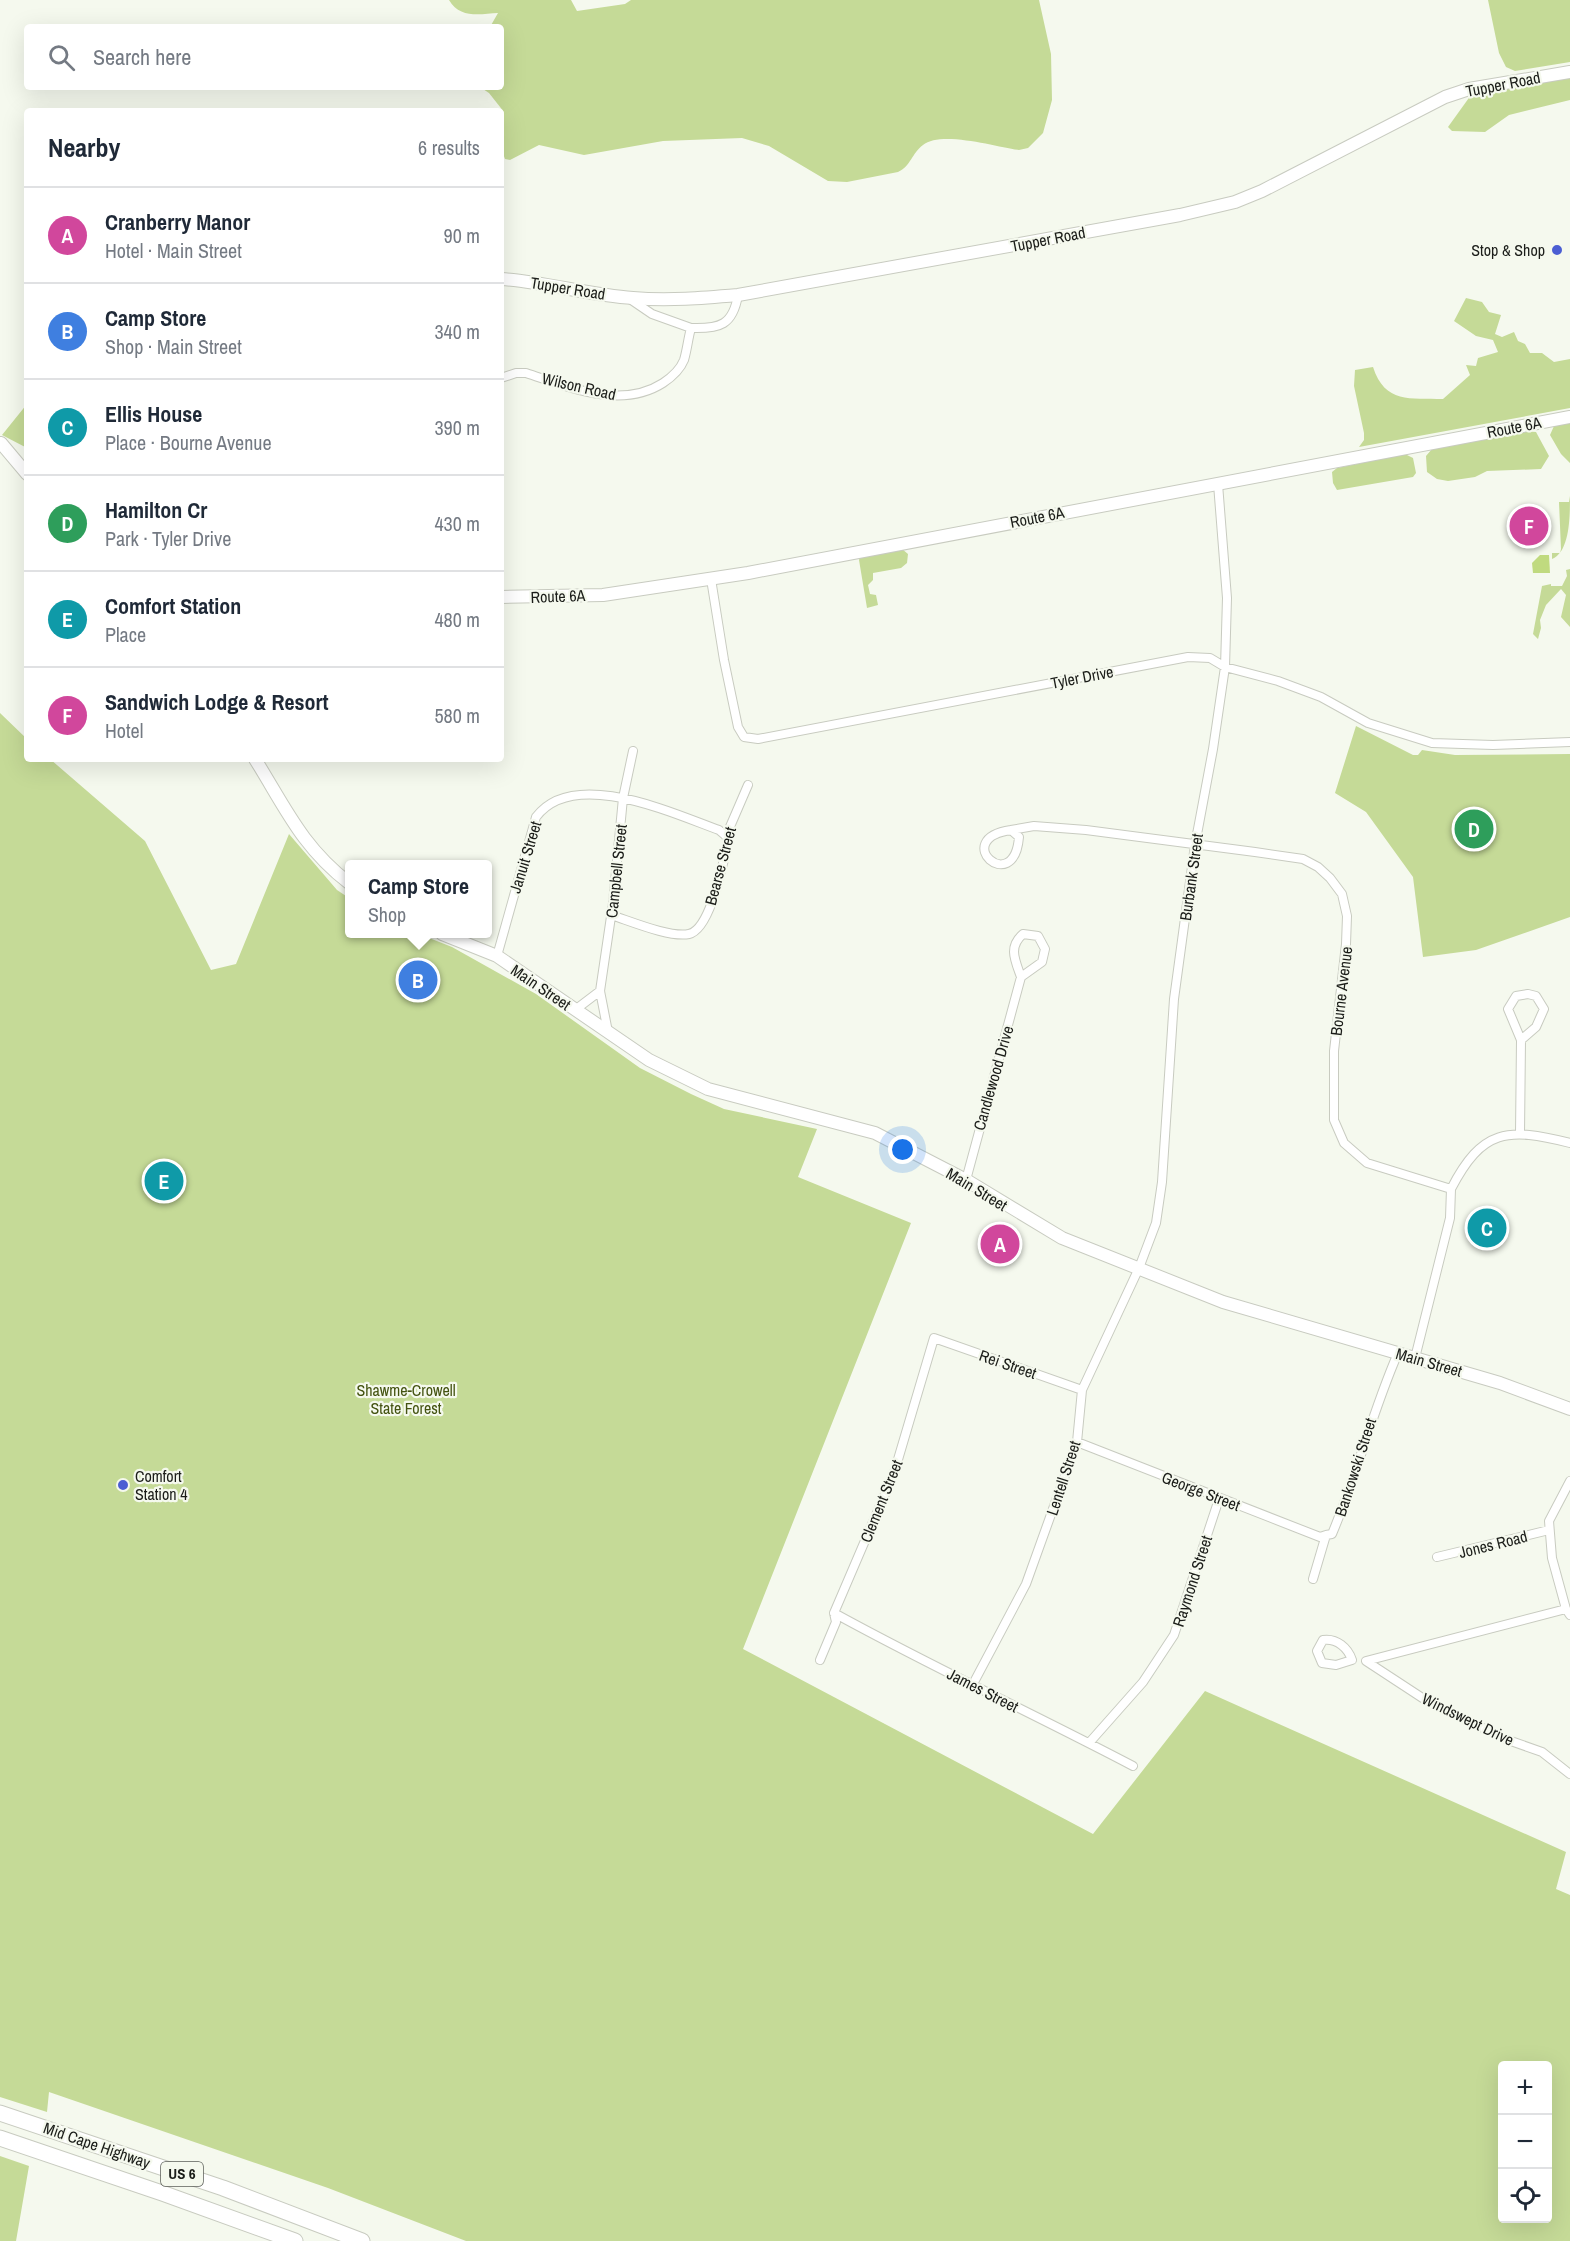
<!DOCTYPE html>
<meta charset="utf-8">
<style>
:root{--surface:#fff;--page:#f6f6f7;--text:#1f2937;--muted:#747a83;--line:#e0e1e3;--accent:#db2777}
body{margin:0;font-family:"Archivo Narrow",sans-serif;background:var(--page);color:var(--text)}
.controls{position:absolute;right:18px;bottom:18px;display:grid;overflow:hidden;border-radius:6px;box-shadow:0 6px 24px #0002}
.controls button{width:54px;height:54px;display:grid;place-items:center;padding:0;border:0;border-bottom:2px solid var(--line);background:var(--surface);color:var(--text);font:30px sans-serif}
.you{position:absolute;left:903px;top:1150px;width:21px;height:21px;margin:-15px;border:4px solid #fff;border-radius:50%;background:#1a73e8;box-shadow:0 0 0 9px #1a73e833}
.badge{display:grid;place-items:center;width:39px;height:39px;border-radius:50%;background:var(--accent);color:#fff;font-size:20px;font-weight:700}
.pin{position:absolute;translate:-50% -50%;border:3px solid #fff;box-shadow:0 2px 6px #0006}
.popup{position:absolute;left:345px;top:860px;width:147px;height:78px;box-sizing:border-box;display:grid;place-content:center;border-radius:6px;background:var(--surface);filter:drop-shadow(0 2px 4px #0005);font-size:20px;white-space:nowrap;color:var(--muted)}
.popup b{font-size:22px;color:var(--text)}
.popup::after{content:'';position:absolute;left:50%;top:100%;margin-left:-12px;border:12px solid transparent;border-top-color:var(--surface)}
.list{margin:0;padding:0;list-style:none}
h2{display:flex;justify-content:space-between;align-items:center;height:78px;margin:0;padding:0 24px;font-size:26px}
h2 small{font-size:20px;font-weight:400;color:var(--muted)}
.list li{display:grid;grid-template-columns:39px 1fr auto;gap:18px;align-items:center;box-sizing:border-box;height:96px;padding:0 24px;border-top:2px solid var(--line)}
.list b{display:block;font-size:22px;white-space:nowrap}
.list p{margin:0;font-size:20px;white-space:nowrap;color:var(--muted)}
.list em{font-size:20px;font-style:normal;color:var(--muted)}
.icon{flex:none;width:33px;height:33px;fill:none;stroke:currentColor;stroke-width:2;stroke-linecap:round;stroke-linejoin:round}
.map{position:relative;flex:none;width:1570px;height:2241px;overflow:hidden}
.search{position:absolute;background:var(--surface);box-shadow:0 6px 24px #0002;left:24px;top:24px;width:480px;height:66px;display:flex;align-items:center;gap:15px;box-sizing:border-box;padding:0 21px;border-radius:6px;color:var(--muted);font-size:22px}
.panel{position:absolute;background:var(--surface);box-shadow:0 6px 24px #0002;left:24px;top:108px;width:480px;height:654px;border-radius:6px}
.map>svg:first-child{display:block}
.green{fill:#c5da97;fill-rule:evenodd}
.water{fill:#c0da7f}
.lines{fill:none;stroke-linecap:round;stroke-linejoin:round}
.minor-casing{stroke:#c8cbc0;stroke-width:10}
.secondary-casing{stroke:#c8cbc0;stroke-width:14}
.motorway-casing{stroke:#c8cbc0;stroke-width:17}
.minor{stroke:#fff;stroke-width:8}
.secondary{stroke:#fff;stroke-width:12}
.motorway{stroke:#fff;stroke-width:15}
.poi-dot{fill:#4b5ed3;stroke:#f5f9ee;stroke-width:2}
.labels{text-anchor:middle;stroke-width:4.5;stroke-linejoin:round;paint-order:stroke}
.shield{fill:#f5f9ee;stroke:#5c5f59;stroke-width:1.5}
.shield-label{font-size:15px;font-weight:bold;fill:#1b1d19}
.street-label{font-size:16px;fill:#1b1d19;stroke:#f5f9ee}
.poi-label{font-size:16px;fill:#1b1d19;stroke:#f5f9ee;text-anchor:end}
.park-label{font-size:16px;fill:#445311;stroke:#f5f9ee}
</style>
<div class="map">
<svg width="1570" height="2241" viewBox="0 0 1570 2241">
<rect width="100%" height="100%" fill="#f5f9ee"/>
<path class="green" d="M 449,0 L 571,0 L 577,11 L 625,4 L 631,0 L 1039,0 L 1051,54 L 1052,100 L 1043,133 L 1028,148 L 1019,150 C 997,147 941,130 923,145 C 912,153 911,166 898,172 L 847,182 L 828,181 L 769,146 L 742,138 L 663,141 L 584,155 L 539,145 L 510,160 L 505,159 L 502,151 L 504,112 L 489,93 L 480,87 L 501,87 L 501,27 L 490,27 L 498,13 C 480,14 460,19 449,0 Z
M 1488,0 L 1570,0 L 1570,62 L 1515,71 L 1506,67 L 1499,53 Z
M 1570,78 L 1570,100 L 1509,115 L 1485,132 L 1452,131 L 1448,127 L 1471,95 Z
M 1466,298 L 1482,302 L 1489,312 L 1501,315 L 1495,334 L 1502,337 L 1514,332 L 1518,341 L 1525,344 L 1530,353 L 1542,353 L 1554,362 L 1570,359 L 1570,408 L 1359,447 L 1364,440 L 1364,433 L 1354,386 L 1355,370 L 1373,367 C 1385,404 1410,398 1443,399 L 1470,375 L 1466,365 L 1476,366 L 1478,358 L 1498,352 L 1493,340 L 1476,336 L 1454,321 Z
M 27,404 L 27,448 L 2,435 Z
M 1570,423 L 1570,463 L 1561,454 L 1550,435 L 1554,426 Z
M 1529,431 L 1536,432 L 1549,456 L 1541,469 L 1487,471 L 1475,477 L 1448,481 L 1437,479 L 1427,472 L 1426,456 L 1432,449 Z
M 1405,454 L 1413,458 L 1416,473 L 1413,477 L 1337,490 L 1333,483 L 1332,472 L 1337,468 Z
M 1570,496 C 1570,516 1570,552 1552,559 L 1552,553 L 1560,553 L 1561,549 L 1559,502 L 1569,502 Z
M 902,549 L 908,554 L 907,563 L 901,568 L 873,573 L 873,580 L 868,585 L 870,594 L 876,595 L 878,605 L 867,608 L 859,560 L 860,557 Z
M 1570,569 L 1570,627 L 1561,617 L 1566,595 L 1561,589 L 1546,605 L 1540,620 L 1541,628 L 1538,639 L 1533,634 L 1542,586 L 1551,584 L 1551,586 L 1562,586 L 1567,576 L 1566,570 Z
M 0,713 L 27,739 L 27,759 L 50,759 L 145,841 L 211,970 L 236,964 L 289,834 L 337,890 L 349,898 L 349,934 L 419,934 L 452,947 L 536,994 L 640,1068 L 691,1094 L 724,1109 L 817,1129 L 798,1177 L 911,1223 L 743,1649 L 1093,1834 L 1205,1691 L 1566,1852 L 1556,1889 L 1570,1895 L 1570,2241 L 466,2241 L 328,2188 L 49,2092 L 47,2112 L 0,2097 ZM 1502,2066 L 1548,2066 L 1548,2218 L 1502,2218 Z
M 1356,726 L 1413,755 L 1418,755 L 1422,750 L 1455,755 L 1570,754 L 1570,917 L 1476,950 L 1423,957 L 1413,877 L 1366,812 L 1335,793 Z
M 0,2156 L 29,2166 L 16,2241 L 0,2241 Z"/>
<path class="water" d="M 1540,555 L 1549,555 L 1550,573 L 1533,573 L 1532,563 Z"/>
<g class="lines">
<g class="minor-casing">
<path id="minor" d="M 630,299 L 652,314 L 691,328
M 501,378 L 516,373 L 526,373 C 569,387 621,410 663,383 C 672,377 680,370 684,360 C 687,350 688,339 691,328 C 720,329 733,325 738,295
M 711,579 L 724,660 L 738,727 L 744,737 L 758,739 L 1188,657 L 1210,658 L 1225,667 L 1278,681 L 1321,697 L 1368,723 L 1432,743 L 1493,745 L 1570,742
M 1011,830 L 1034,826 L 1086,830 L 1255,852 L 1303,859 L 1318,867 L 1330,878 L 1342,894 L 1347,916 L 1346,944 L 1334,1051 L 1334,1120 L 1344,1143 L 1367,1163 L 1451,1189 L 1450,1218 L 1415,1358
M 1011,830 L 1019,837 C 1014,898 949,839 1011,830 Z
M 611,915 C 630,921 670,938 689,934 C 711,929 723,862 728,842 L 726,836 L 748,785
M 497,956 L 536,817 C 573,767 672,813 719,830 L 726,836
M 575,1010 L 600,991
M 608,1032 L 600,991 L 613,903 L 623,798 L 633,751
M 1520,1133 L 1521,1040 L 1508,1009 L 1516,996 L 1528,994 L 1536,996 L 1544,1009 L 1536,1027 L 1521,1040
M 966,1180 L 1021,977 C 1015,960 1008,947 1023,934 L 1038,936 L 1045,949 L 1042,962 L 1021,977
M 1451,1189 C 1482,1129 1507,1127 1570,1143
M 1077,1442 L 1320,1537 L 1326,1535
M 1570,1481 L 1549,1521 L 1552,1558 L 1566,1609 L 1570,1615
M 1437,1557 L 1549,1530
M 1313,1579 L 1326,1535 L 1332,1534 C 1357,1475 1372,1412 1398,1353
M 1566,1609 L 1366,1661 L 1427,1701 L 1508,1740 L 1542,1752 L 1570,1774
M 834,1613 C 932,1667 1034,1714 1133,1766
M 1323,1640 C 1337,1638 1348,1648 1352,1660 L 1336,1665 L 1322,1663 L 1317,1651 Z
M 820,1660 L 836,1622 L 834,1613 L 894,1473 L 934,1338 L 1082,1390
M 973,1684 L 1026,1584 L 1077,1442 L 1082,1390 L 1139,1268 L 1156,1223 L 1162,1182 L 1174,999 L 1195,845 L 1213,749 L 1225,667 L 1227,598 L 1218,484
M 1089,1743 L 1143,1682 L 1174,1635 L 1219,1499"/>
</g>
<g class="secondary-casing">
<path id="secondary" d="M 501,279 C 545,282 589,295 633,298 C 668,301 703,298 738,295 L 1180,215 L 1235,202 L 1262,191 L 1445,97 L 1469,89 L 1570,72
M 1,443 L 27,474
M 501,597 L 603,595 L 748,573 L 1570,417
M 255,759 C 285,807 302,847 349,883
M 442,934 L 497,956 L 649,1060 L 708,1089 L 875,1133 L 966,1180 L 1062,1238 L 1223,1302 L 1500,1383 L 1570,1409"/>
</g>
<g class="motorway-casing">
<path id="motorway" d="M 0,2113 L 223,2188 L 362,2241
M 0,2138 L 162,2193 L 295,2241"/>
</g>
<use href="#minor" class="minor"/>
<use href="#secondary" class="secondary"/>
<use href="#motorway" class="motorway"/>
</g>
<g class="poi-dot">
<circle cx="1557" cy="250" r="6"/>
<circle cx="123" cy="1485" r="6"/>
</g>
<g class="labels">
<rect class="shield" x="161" y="2162" width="42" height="24" rx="4.5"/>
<g class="shield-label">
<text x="182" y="2179">US 6</text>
</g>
<g class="street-label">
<text transform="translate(1503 84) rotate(-11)" y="6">Tupper Road</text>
<text transform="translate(1048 239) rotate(-11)" y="6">Tupper Road</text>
<text transform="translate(568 288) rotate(9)" y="6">Tupper Road</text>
<text transform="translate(579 386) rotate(13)" y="6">Wilson Road</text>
<text transform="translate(1514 427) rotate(-11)" y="6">Route 6A</text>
<text transform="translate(1037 517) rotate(-11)" y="6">Route 6A</text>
<text transform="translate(558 596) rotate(-2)" y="6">Route 6A</text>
<text transform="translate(1082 677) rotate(-11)" y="6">Tyler Drive</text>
<text transform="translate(525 857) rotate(-73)" y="6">Januit Street</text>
<text transform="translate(720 866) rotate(-75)" y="6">Bearse Street</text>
<text transform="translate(616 871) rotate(-84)" y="6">Campbell Street</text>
<text transform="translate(1191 877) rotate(-82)" y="6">Burbank Street</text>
<text transform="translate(541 987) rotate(34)" y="6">Main Street</text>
<text transform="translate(1341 991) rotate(-83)" y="6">Bourne Avenue</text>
<text transform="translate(993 1078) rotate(-74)" y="6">Candlewood Drive</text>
<text transform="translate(977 1189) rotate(31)" y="6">Main Street</text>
<text transform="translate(1429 1362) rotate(16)" y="6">Main Street</text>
<text transform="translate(1008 1364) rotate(19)" y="6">Rei Street</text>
<text transform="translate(1355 1467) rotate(-72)" y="6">Bankowski Street</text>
<text transform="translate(1063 1478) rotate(-72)" y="6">Lentell Street</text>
<text transform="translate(1201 1491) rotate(21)" y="6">George Street</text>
<text transform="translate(881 1501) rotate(-68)" y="6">Clement Street</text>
<text transform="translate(1493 1544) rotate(-14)" y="6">Jones Road</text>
<text transform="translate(1192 1581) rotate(-72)" y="6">Raymond Street</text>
<text transform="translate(983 1690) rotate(27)" y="6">James Street</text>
<text transform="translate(1468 1719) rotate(26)" y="6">Windswept Drive</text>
<text transform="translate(97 2145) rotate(19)" y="6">Mid Cape Highway</text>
</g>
<g class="poi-label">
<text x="1545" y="256">Stop &amp; Shop</text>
<text x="135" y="1482" text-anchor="start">Comfort<tspan x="135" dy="18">Station 4</tspan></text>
</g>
<g class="park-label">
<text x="406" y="1396">Shawme-Crowell<tspan x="406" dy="18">State Forest</tspan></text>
</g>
</g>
</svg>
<div class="controls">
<button>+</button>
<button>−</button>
<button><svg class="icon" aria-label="locate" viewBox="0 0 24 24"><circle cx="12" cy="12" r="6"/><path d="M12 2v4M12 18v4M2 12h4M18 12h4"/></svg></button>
</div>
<div class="you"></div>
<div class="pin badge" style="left:1000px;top:1244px;background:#d1479c">A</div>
<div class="pin badge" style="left:418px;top:980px;background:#3f7fe0">B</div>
<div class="popup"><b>Camp Store</b>Shop</div>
<div class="pin badge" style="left:1487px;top:1228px;background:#0f9aa8">C</div>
<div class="pin badge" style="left:1474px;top:829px;background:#2e9e5b">D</div>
<div class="pin badge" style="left:164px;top:1181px;background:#0f9aa8">E</div>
<div class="pin badge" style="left:1529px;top:526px;background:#d1479c">F</div>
<div class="search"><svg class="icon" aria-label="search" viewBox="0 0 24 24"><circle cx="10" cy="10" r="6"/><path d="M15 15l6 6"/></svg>Search here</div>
<section class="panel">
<h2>Nearby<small>6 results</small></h2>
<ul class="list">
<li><span class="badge" style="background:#d1479c">A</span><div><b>Cranberry Manor</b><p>Hotel · Main Street</p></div><em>90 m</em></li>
<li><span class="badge" style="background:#3f7fe0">B</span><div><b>Camp Store</b><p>Shop · Main Street</p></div><em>340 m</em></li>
<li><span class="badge" style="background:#0f9aa8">C</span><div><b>Ellis House</b><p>Place · Bourne Avenue</p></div><em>390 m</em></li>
<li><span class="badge" style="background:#2e9e5b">D</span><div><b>Hamilton Cr</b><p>Park · Tyler Drive</p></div><em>430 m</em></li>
<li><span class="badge" style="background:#0f9aa8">E</span><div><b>Comfort Station</b><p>Place</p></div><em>480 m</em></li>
<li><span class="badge" style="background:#d1479c">F</span><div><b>Sandwich Lodge &amp; Resort</b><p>Hotel</p></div><em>580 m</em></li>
</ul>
</section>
</div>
